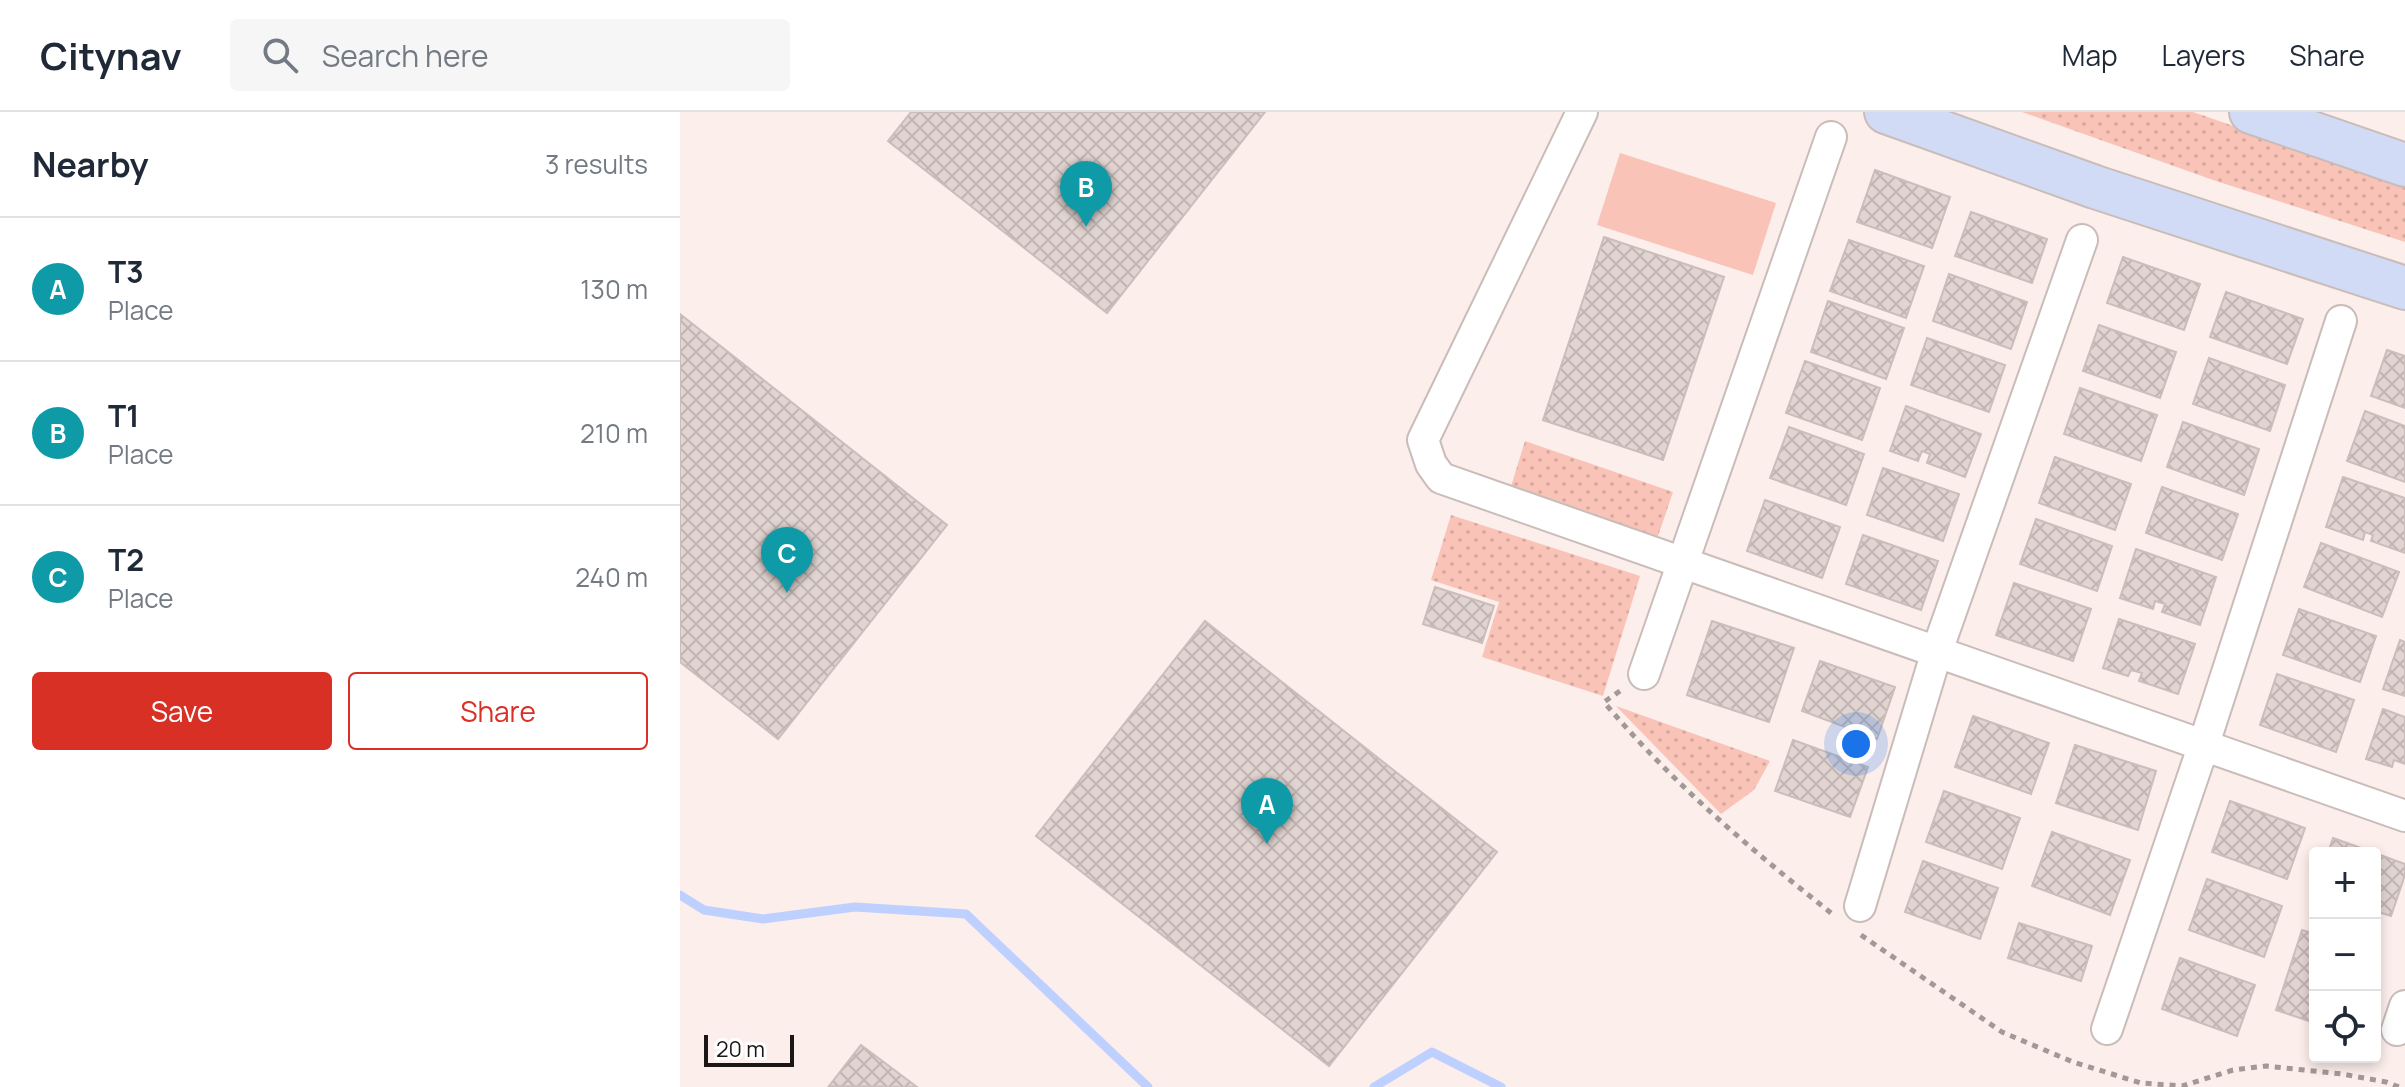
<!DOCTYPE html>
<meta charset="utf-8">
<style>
:root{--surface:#fff;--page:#f6f6f7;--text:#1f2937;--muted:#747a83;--line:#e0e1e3;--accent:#d93025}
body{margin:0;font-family:Manrope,sans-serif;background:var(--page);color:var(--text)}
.controls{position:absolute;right:24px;bottom:24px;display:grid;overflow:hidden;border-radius:8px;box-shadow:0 4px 12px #0003}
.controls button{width:72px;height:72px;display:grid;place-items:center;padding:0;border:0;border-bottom:2px solid var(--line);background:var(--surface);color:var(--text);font:40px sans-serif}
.scale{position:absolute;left:24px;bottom:20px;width:90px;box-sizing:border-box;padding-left:8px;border:4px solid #1c1716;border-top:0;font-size:22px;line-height:28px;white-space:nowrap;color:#1c1716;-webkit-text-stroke:6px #fff;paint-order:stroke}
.you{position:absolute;left:1176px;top:632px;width:28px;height:28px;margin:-20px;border:6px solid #fff;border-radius:50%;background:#1a73e8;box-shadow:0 0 0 12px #1a73e833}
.badge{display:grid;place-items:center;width:52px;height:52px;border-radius:50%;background:var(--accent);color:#fff;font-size:26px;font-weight:700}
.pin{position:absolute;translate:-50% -66px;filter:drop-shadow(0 2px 4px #0008)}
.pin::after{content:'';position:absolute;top:42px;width:28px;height:24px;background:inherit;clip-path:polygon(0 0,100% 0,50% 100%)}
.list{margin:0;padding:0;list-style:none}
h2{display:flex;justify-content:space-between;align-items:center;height:104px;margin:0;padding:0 32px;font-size:34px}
h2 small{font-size:26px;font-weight:400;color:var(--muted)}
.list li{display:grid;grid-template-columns:52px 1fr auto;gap:24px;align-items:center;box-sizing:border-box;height:144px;padding:0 32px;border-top:2px solid var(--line)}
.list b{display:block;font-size:30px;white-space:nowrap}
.list p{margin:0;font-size:26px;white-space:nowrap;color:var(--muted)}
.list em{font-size:26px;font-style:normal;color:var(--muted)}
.actions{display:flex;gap:16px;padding:24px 32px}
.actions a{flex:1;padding:18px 0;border:2px solid var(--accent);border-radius:8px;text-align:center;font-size:28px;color:var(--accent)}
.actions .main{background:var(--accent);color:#fff}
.icon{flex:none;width:44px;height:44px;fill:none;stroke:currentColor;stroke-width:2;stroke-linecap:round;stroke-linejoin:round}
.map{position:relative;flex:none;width:1725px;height:975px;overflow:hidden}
header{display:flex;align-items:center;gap:48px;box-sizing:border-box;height:112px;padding:0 40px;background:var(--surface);border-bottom:2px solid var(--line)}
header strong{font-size:38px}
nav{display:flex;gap:44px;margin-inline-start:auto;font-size:28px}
.search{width:560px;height:72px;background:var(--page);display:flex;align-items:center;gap:20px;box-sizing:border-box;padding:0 28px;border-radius:8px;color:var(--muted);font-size:30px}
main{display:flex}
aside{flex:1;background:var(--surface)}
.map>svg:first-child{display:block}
.grass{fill:#f9c3b7}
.garden{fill:url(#garden-dots)}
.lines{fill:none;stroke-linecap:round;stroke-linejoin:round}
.stream{stroke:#bed0ff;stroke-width:9}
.building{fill:url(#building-cross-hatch);stroke:#cabdba;stroke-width:2}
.minor-casing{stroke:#c9bcb9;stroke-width:34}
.secondary-casing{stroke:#c9bcb9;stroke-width:46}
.path{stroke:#a29896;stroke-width:5;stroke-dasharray:6 6;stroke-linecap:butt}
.minor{stroke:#fff;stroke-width:30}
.secondary{stroke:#d2dbf6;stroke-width:42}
</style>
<header>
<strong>Citynav</strong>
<div class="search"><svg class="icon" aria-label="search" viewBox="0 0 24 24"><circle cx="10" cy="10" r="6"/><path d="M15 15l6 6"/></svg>Search here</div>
<nav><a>Map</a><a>Layers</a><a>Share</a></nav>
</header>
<main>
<aside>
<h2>Nearby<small>3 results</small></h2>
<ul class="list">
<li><span class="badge" style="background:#0f9aa8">A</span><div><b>T3</b><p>Place</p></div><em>130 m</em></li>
<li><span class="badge" style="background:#0f9aa8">B</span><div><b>T1</b><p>Place</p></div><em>210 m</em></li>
<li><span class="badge" style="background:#0f9aa8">C</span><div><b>T2</b><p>Place</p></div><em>240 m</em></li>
</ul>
<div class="actions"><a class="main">Save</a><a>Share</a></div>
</aside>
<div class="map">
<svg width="1725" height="975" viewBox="0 0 1725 975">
<defs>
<pattern id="garden-dots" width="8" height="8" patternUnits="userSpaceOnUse" patternTransform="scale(2)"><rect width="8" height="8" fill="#f9c3b7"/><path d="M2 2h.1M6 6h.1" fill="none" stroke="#d5a79d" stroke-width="1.8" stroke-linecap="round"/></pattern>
<pattern id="building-cross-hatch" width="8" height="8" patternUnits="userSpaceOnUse" patternTransform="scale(2)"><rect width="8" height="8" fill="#e1d4d1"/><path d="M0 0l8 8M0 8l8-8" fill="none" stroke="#c0b5b3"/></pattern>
</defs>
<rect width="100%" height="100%" fill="#fceeeb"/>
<path class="grass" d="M 940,41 L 1096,91 L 1073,163 L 917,113 Z"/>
<path class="garden" d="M 1342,0 L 1513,0 L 1725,73 L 1725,130 L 1533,68 Z
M 845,329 L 993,380 L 976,430 L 829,381 Z
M 771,403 L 960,464 L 923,584 L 802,545 L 819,490 L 751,468 Z
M 936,594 L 1090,649 L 1074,678 L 1041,702 Z"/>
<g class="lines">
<path class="stream" d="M 0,783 L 24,798 L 83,807 L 175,795 L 286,802 L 468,975
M 694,975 L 752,940 L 821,975"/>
</g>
<path class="building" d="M 231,0 L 585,0 L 427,201 L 208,29 Z
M 1195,58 L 1270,85 L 1252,136 L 1177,110 Z
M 1291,100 L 1367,127 L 1352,171 L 1275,144 Z
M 924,125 L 1044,165 L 983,348 L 863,308 Z
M 1169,128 L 1244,154 L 1226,206 L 1150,179 Z
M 1443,145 L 1520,172 L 1504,218 L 1427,191 Z
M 1269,162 L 1347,190 L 1331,237 L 1253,209 Z
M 1546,180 L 1623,207 L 1607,252 L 1530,225 Z
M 1148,189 L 1224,216 L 1206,267 L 1131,240 Z
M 0,202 L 267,413 L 98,627 L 0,550 Z
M 1419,213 L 1496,240 L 1480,286 L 1403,259 Z
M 1247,226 L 1325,253 L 1309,300 L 1231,273 Z
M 1707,238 L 1725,244 L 1725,296 L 1691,284 Z
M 1529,246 L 1605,273 L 1590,319 L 1513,292 Z
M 1125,249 L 1200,276 L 1182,328 L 1106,301 Z
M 1400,276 L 1477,303 L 1461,349 L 1384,322 Z
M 1226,294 L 1301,322 L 1285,365 L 1247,351 L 1250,342 L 1242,339 L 1238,349 L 1210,339 Z
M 1685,299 L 1725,314 L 1725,370 L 1667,349 Z
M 1503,310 L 1579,337 L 1564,383 L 1487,355 Z
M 1109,315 L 1184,342 L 1166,393 L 1090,366 Z
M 1375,345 L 1451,372 L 1435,418 L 1359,391 Z
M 1203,356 L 1279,382 L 1263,429 L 1187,403 Z
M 1663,365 L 1725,386 L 1725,441 L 1691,429 L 1693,423 L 1685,420 L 1683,428 L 1646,415 Z
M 1482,375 L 1558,402 L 1542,448 L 1466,421 Z
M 1085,388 L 1160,415 L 1142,466 L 1067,439 Z
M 1356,407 L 1432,434 L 1417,479 L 1340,452 Z
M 1183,423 L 1258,449 L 1241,498 L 1166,472 Z
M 1641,431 L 1719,460 L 1702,505 L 1624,475 Z
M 1456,437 L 1536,465 L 1520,513 L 1482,500 L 1485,492 L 1475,489 L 1473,497 L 1440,486 Z
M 1334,471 L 1411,497 L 1393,549 L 1316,523 Z
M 755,475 L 814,494 L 802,531 L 743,512 Z
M 1619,497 L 1696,524 L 1680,570 L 1603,543 Z
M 1439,507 L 1515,532 L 1498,582 L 1459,569 L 1462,561 L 1451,558 L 1448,564 L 1423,556 Z
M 525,509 L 817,740 L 649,954 L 356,724 Z
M 1032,509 L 1114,536 L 1089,610 L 1007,583 Z
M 1720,528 L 1725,530 L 1725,584 L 1703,577 Z
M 1140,549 L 1215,575 L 1197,627 L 1122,599 Z
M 1597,562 L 1674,588 L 1656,640 L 1580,613 Z
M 1703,597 L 1725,605 L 1725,652 L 1714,648 L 1712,655 L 1686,647 Z
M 1293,604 L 1369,631 L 1351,682 L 1275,655 Z
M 1113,628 L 1188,655 L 1170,705 L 1095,679 Z
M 1395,633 L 1476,659 L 1458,718 L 1376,691 Z
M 1264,679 L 1340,706 L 1322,757 L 1246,730 Z
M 1550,689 L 1625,716 L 1607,767 L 1532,740 Z
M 1372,720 L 1450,748 L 1430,803 L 1352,774 Z
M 1653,726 L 1695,741 L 1648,741 Z
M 1695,741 L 1725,752 L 1725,763 L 1711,804 L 1695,799 Z
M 1243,749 L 1318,776 L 1300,827 L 1225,800 Z
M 1527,767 L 1602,794 L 1584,845 L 1509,818 Z
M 1339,811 L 1412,834 L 1401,869 L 1328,846 Z
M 1622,818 L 1635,822 L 1635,911 L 1596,898 Z
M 1500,846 L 1575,873 L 1557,924 L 1482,897 Z
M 181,933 L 237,975 L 149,974 Z"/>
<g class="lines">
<g class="minor-casing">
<path id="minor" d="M 902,0 L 743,328 L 751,352 L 761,366 L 1725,704
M 964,562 L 1151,25
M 1180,794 L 1257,539 L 1402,128
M 1427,917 L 1523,635 L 1661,209
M 1717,918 L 1725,894"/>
</g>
<g class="secondary-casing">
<path id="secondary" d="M 1206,0 L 1415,75 L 1725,176
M 1571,0 L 1725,53"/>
</g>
<path class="path" d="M 940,579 L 924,590 C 991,670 1069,736 1151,801
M 1181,823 L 1322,920 L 1393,950 L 1461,971 L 1502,974 L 1553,958 L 1586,954 L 1662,962 L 1706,970 L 1719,975"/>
<use href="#minor" class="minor"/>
<use href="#secondary" class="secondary"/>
</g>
</svg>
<div class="controls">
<button>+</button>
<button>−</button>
<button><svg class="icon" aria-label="locate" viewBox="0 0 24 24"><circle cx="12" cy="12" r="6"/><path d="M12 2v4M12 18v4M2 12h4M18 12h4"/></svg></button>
</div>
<div class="scale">20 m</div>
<div class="you"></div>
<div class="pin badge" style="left:587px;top:732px;background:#0f9aa8">A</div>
<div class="pin badge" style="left:406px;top:115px;background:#0f9aa8">B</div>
<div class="pin badge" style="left:107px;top:481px;background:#0f9aa8">C</div>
</div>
</main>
